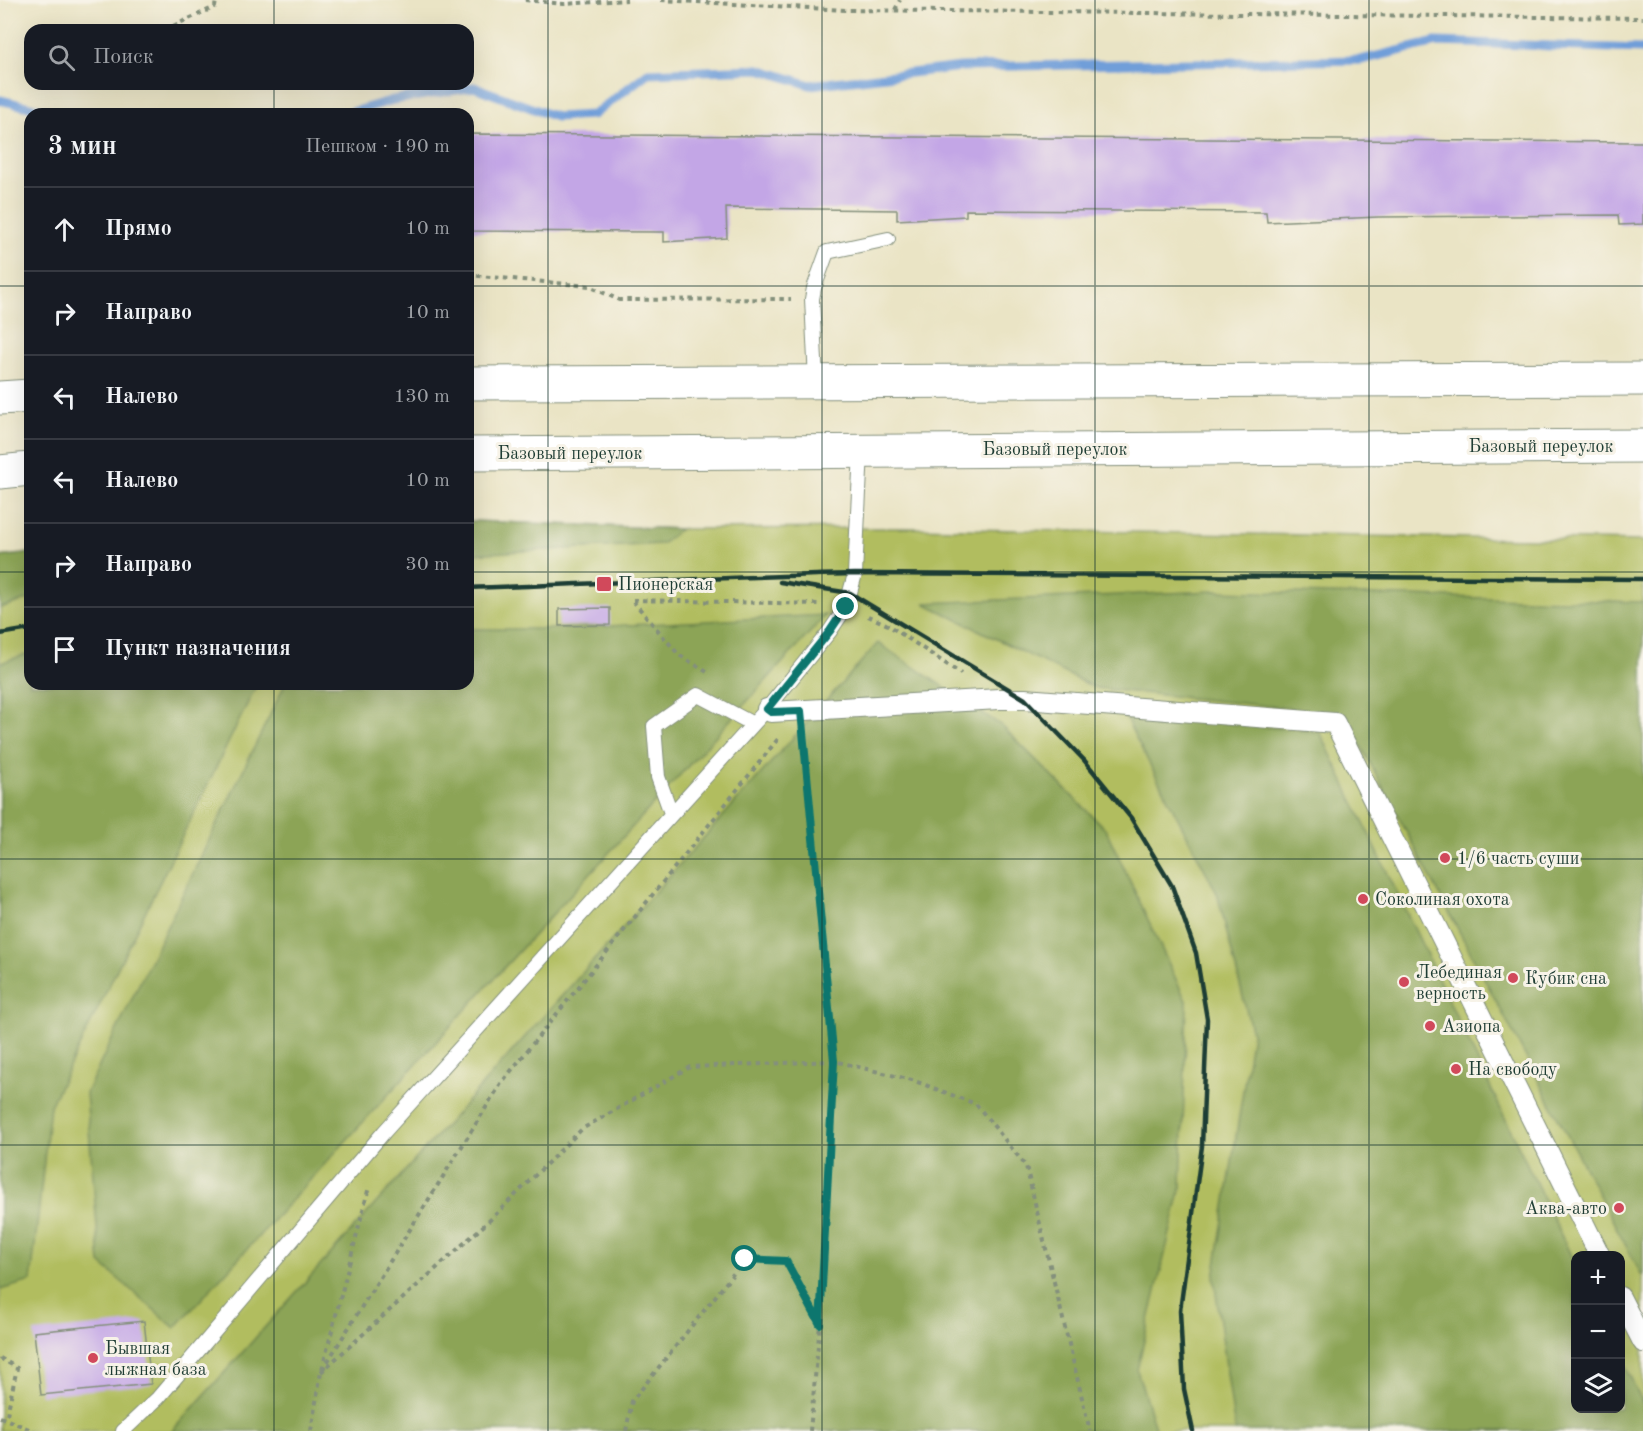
<!DOCTYPE html>
<html lang="ru">
<meta charset="utf-8">
<style>
:root{--surface:#171b24;--page:#242831;--text:#f1f3f6;--muted:#9ea1a6;--line:#363941}
body{margin:0;font-family:"Old Standard TT",serif;background:var(--page);color:var(--text)}
.controls{position:absolute;right:18px;bottom:18px;display:grid;overflow:hidden;border-radius:12px;box-shadow:0 6px 24px #0002}
.controls button{width:54px;height:54px;display:grid;place-items:center;padding:0;border:0;border-bottom:2px solid var(--line);background:var(--surface);color:var(--text);font:30px sans-serif}
.stop{position:absolute;width:18px;height:18px;margin:-14px;border:4px solid #0f766e;border-radius:50%;background:#fff}
.stop.end{background:#0f766e;border-color:#fff;box-shadow:0 2px 6px #0008}
.list{margin:0;padding:0;list-style:none}
h2{display:flex;justify-content:space-between;align-items:center;height:78px;margin:0;padding:0 24px;font-size:26px}
h2 small{font-size:20px;font-weight:400;color:var(--muted)}
.list li{display:grid;grid-template-columns:39px 1fr auto;gap:18px;align-items:center;box-sizing:border-box;height:84px;padding:0 24px;border-top:2px solid var(--line)}
.list b{display:block;font-size:22px;white-space:nowrap}
.list em{font-size:20px;font-style:normal;color:var(--muted)}
.icon{flex:none;width:33px;height:33px;fill:none;stroke:currentColor;stroke-width:2;stroke-linecap:round;stroke-linejoin:round}
.map{position:relative;flex:none;width:1643px;height:1431px;overflow:hidden}
.search{position:absolute;background:var(--surface);box-shadow:0 6px 24px #0002;left:24px;top:24px;width:450px;height:66px;display:flex;align-items:center;gap:15px;box-sizing:border-box;padding:0 21px;border-radius:18px;color:var(--muted);font-size:22px}
.panel{position:absolute;background:var(--surface);box-shadow:0 6px 24px #0002;left:24px;top:108px;width:450px;height:582px;border-radius:18px}
.map>svg:first-child{display:block}
.green{fill:#b1bd5f;stroke:#687d4a;stroke-width:1.5;fill-rule:evenodd}
.forest{fill:#8ca456;stroke:#567045;stroke-width:1.5}
.lines{fill:none;stroke-linecap:round;stroke-linejoin:round}
.stream{stroke:#709ed9;stroke-width:9}
.building{fill:#c3a6e6}
.service-casing{stroke:#84907c;stroke-width:16}
.pedestrian-casing{stroke:#84907c;stroke-width:22}
.primary-casing{stroke:#84907c;stroke-width:35}
.path{stroke:#84907c;stroke-width:4;stroke-dasharray:4.5 4.5;stroke-linecap:butt}
.service{stroke:#fff;stroke-width:14}
.pedestrian{stroke:#fff;stroke-width:20}
.primary{stroke:#fff;stroke-width:33}
.rail{stroke:#1f3d34;stroke-width:4.5}
.route{stroke:#0f766e;stroke-width:8}
.grid{fill:none;stroke:#1f3d34;stroke-width:1.5;stroke-opacity:0.55}
.poi-dot{fill:#d1495b;stroke:#f7f3e8;stroke-width:2}
.labels{text-anchor:middle;stroke-width:6;stroke-linejoin:round;paint-order:stroke}
.street-label{font-size:18px;fill:#1f3d34;stroke:#f7f3e8}
.poi-label{font-size:18px;fill:#1f3d34;stroke:#f7f3e8;text-anchor:start}
</style>
<div class="map">
<svg width="1643" height="1431" viewBox="0 0 1643 1431">
<rect width="100%" height="100%" fill="#f7f3e8"/>
<filter id="ink" filterUnits="userSpaceOnUse"><feTurbulence type="fractalNoise" baseFrequency=".0167" numOctaves="2"/><feDisplacementMap in="SourceGraphic" scale="12" xChannelSelector="R" yChannelSelector="G"/><feConvolveMatrix kernelMatrix="1 2 1 2 8 2 1 2 1" color-interpolation-filters="sRGB"/></filter>
<filter id="wash" filterUnits="userSpaceOnUse"><feTurbulence type="fractalNoise" baseFrequency=".008" numOctaves="4" result="noise"/><feDisplacementMap in="SourceGraphic" scale="24" xChannelSelector="R" yChannelSelector="G"/><feGaussianBlur stdDeviation="1.35" result="paint"/><feColorMatrix in="noise" values="0 0 0 0 0 0 0 0 0 0 0 0 0 0 0 0 0 1.4 0 .05"/><feComposite in="paint" operator="in"/></filter>
<g filter="url(#wash)">
<rect width="100%" height="100%" fill="#eae4c5"/>
<path class="green" d="M 468,521 L 680,529 L 907,528 L 1643,541 L 1643,1431 L 0,1431 L 0,557 L 30,553 L 30,684 L 468,684 ZM 1576,1256 L 1620,1256 L 1620,1408 L 1576,1408 Z"/>
<path class="forest" d="M 468,521 L 472,521 L 680,529 L 662,544 L 468,554 Z
M 30,553 L 30,599 L 0,608 L 0,557 Z
M 1216,591 L 1643,602 L 1643,1278 L 1344,714 L 1095,688 L 924,603 Z
M 826,615 L 175,1328 L 100,1263 L 86,1093 L 285,684 L 468,684 L 468,629 L 549,629 Z
M 878,643 L 1002,726 L 1106,830 L 1187,1003 L 1181,1187 L 1137,1370 L 1156,1431 L 172,1431 Z
M 30,653 L 30,684 L 257,684 L 50,1106 L 31,1281 L 0,1290 L 0,663 Z
M 1123,713 L 1320,732 L 1575,1264 L 1576,1408 L 1620,1408 L 1621,1357 L 1643,1404 L 1643,1431 L 1235,1431 L 1214,1278 L 1252,1033 L 1217,893 Z"/>
<g class="lines">
<path class="stream" d="M 0,100 L 59,114
M 345,114 L 393,100 L 474,87 L 556,117 L 593,115 L 648,73 L 759,69 L 810,85 L 961,67 L 1361,60 L 1436,42 L 1643,49"/>
</g>
<g id="blocks">
<path class="building" d="M 468,134 L 1643,142 L 1643,224 L 1619,225 L 1618,215 L 1378,217 L 1267,222 L 1266,212 L 966,210 L 966,216 L 897,220 L 897,210 L 726,208 L 727,238 L 664,242 L 664,232 L 468,231 Z
M 610,608 L 610,625 L 559,626 L 559,609 Z
M 144,1321 L 151,1384 L 41,1395 L 34,1332 Z"/>
</g>
</g>
<g filter="url(#ink)">
<use href="#blocks" fill-opacity="0" stroke="#84907c" stroke-width="1.5"/>
<g class="lines">
<g class="service-casing">
<path id="service" d="M 816,381 L 812,299 L 814,288 L 827,252 L 888,239
M 671,813 L 658,777 L 654,726 L 698,695 L 753,724
M 123,1431 L 158,1398 L 384,1132 L 767,709 L 830,631 L 846,607 L 855,574 L 861,451"/>
</g>
<g class="pedestrian-casing">
<path id="pedestrian" d="M 767,709 L 771,712 L 999,699 L 1025,699 L 1335,723 L 1600,1256
M 1620,1297 L 1643,1342"/>
</g>
<g class="primary-casing">
<path id="primary" d="M 468,383 L 1643,379
M 0,398 L 30,396
M 468,454 L 1643,446
M 0,472 L 30,469"/>
</g>
<path class="path" d="M 525,0 L 564,4 L 627,0
M 661,0 L 845,10 L 1643,18
M 895,10 L 900,0
M 173,26 L 215,7 L 216,0
M 468,275 L 589,286 L 619,300 L 791,299
M 633,600 L 821,604
M 633,601 L 679,655 L 707,672
M 868,616 L 888,625 L 961,674
M 803,736 L 834,1061 L 820,1324 L 810,1431
M 0,1358 L 17,1368 L 6,1419
M 322,1369 L 369,1187
M 321,1372 L 490,1220 L 582,1129 L 690,1067 L 834,1061 L 912,1080 L 976,1104 L 1026,1166 L 1090,1431
M 0,1417 L 34,1431
M 311,1431 L 321,1372 L 502,1082 L 778,739
M 626,1431 L 632,1401 L 745,1259 L 786,1261 L 819,1323"/>
<use href="#service" class="service"/>
<use href="#pedestrian" class="pedestrian"/>
<use href="#primary" class="primary"/>
<path class="rail" d="M 780,582 L 850,593 L 1025,699 L 1084,760 L 1131,818 L 1172,886 L 1196,953 L 1207,1019 L 1202,1146 L 1180,1311 L 1184,1389 L 1193,1431
M 468,588 C 597,584 726,577 855,574 L 1643,579
M 0,634 L 30,629"/>
</g>
</g>
<g class="lines" filter="url(#ink)">
<path class="route" d="M 745,1259 L 786,1261 L 820,1324 L 834,1061 L 801,711 L 771,712 L 767,709 L 830,631 L 846,607"/>
</g>
<path class="grid" d="M 274,0 L 274,30M 548,0 L 548,1431M 822,0 L 822,1431M 1095,0 L 1095,1431M 1369,0 L 1369,1431M 274,84 L 274,114M 0,286 L 30,286M 468,286 L 1643,286M 0,572 L 30,572M 468,572 L 1643,572M 274,684 L 274,1431M 0,859 L 1643,859M 0,1145 L 1643,1145"/>
<g class="poi-dot">
<rect x="596" y="576" width="16" height="16" rx="3"/>
<circle cx="1445" cy="858" r="6"/>
<circle cx="1363" cy="899" r="6"/>
<circle cx="1513" cy="978" r="6"/>
<circle cx="1404" cy="982" r="6"/>
<circle cx="1430" cy="1026" r="6"/>
<circle cx="1456" cy="1069" r="6"/>
<circle cx="1619" cy="1208" r="6"/>
<circle cx="93" cy="1358" r="6"/>
</g>
<g class="labels">
<g class="street-label">
<text x="1541" y="452">Базовый переулок</text>
<text x="1055" y="455">Базовый переулок</text>
<text x="570" y="459">Базовый переулок</text>
</g>
<g class="poi-label">
<text x="618" y="590">Пионерская</text>
<text x="1457" y="864">1/6 часть суши</text>
<text x="1375" y="905">Соколиная охота</text>
<text x="1416" y="978">Лебединая<tspan x="1416" dy="21">верность</tspan></text>
<text x="1525" y="984">Кубик сна</text>
<text x="1442" y="1032">Азиопа</text>
<text x="1468" y="1075">На свободу</text>
<text x="1607" y="1214" text-anchor="end">Аква-авто</text>
<text x="105" y="1354">Бывшая<tspan x="105" dy="21">лыжная база</tspan></text>
</g>
</g>
</svg>
<div class="controls">
<button>+</button>
<button>−</button>
<button><svg class="icon" aria-label="layers" viewBox="0 0 24 24"><path d="M12 4l9 5-9 5-9-5zM3 14l9 5 9-5"/></svg></button>
</div>
<div class="stop" style="left:745px;top:1259px"></div>
<div class="stop end" style="left:846px;top:607px"></div>
<div class="search"><svg class="icon" aria-label="search" viewBox="0 0 24 24"><circle cx="10" cy="10" r="6"/><path d="M15 15l6 6"/></svg>Поиск</div>
<section class="panel">
<h2>3 мин<small>Пешком · 190 m</small></h2>
<ul class="list">
<li><svg class="icon" aria-label="ahead" viewBox="0 0 24 24"><path d="M12 20V5M6 11l6-6 6 6"/></svg><div><b>Прямо</b></div><em>10 m</em></li>
<li><svg class="icon" aria-label="right" viewBox="0 0 24 24"><path d="M7 20v-9h11M14 6l5 5-5 5"/></svg><div><b>Направо</b></div><em>10 m</em></li>
<li><svg class="icon" aria-label="left" viewBox="0 0 24 24"><path d="M17 20v-9H6M10 6l-5 5 5 5"/></svg><div><b>Налево</b></div><em>130 m</em></li>
<li><svg class="icon" aria-label="left" viewBox="0 0 24 24"><path d="M17 20v-9H6M10 6l-5 5 5 5"/></svg><div><b>Налево</b></div><em>10 m</em></li>
<li><svg class="icon" aria-label="right" viewBox="0 0 24 24"><path d="M7 20v-9h11M14 6l5 5-5 5"/></svg><div><b>Направо</b></div><em>30 m</em></li>
<li><svg class="icon" aria-label="arrive" viewBox="0 0 24 24"><path d="M6 21V4h12l-3 4 3 4H6"/></svg><div><b>Пункт назначения</b></div></li>
</ul>
</section>
</div>
